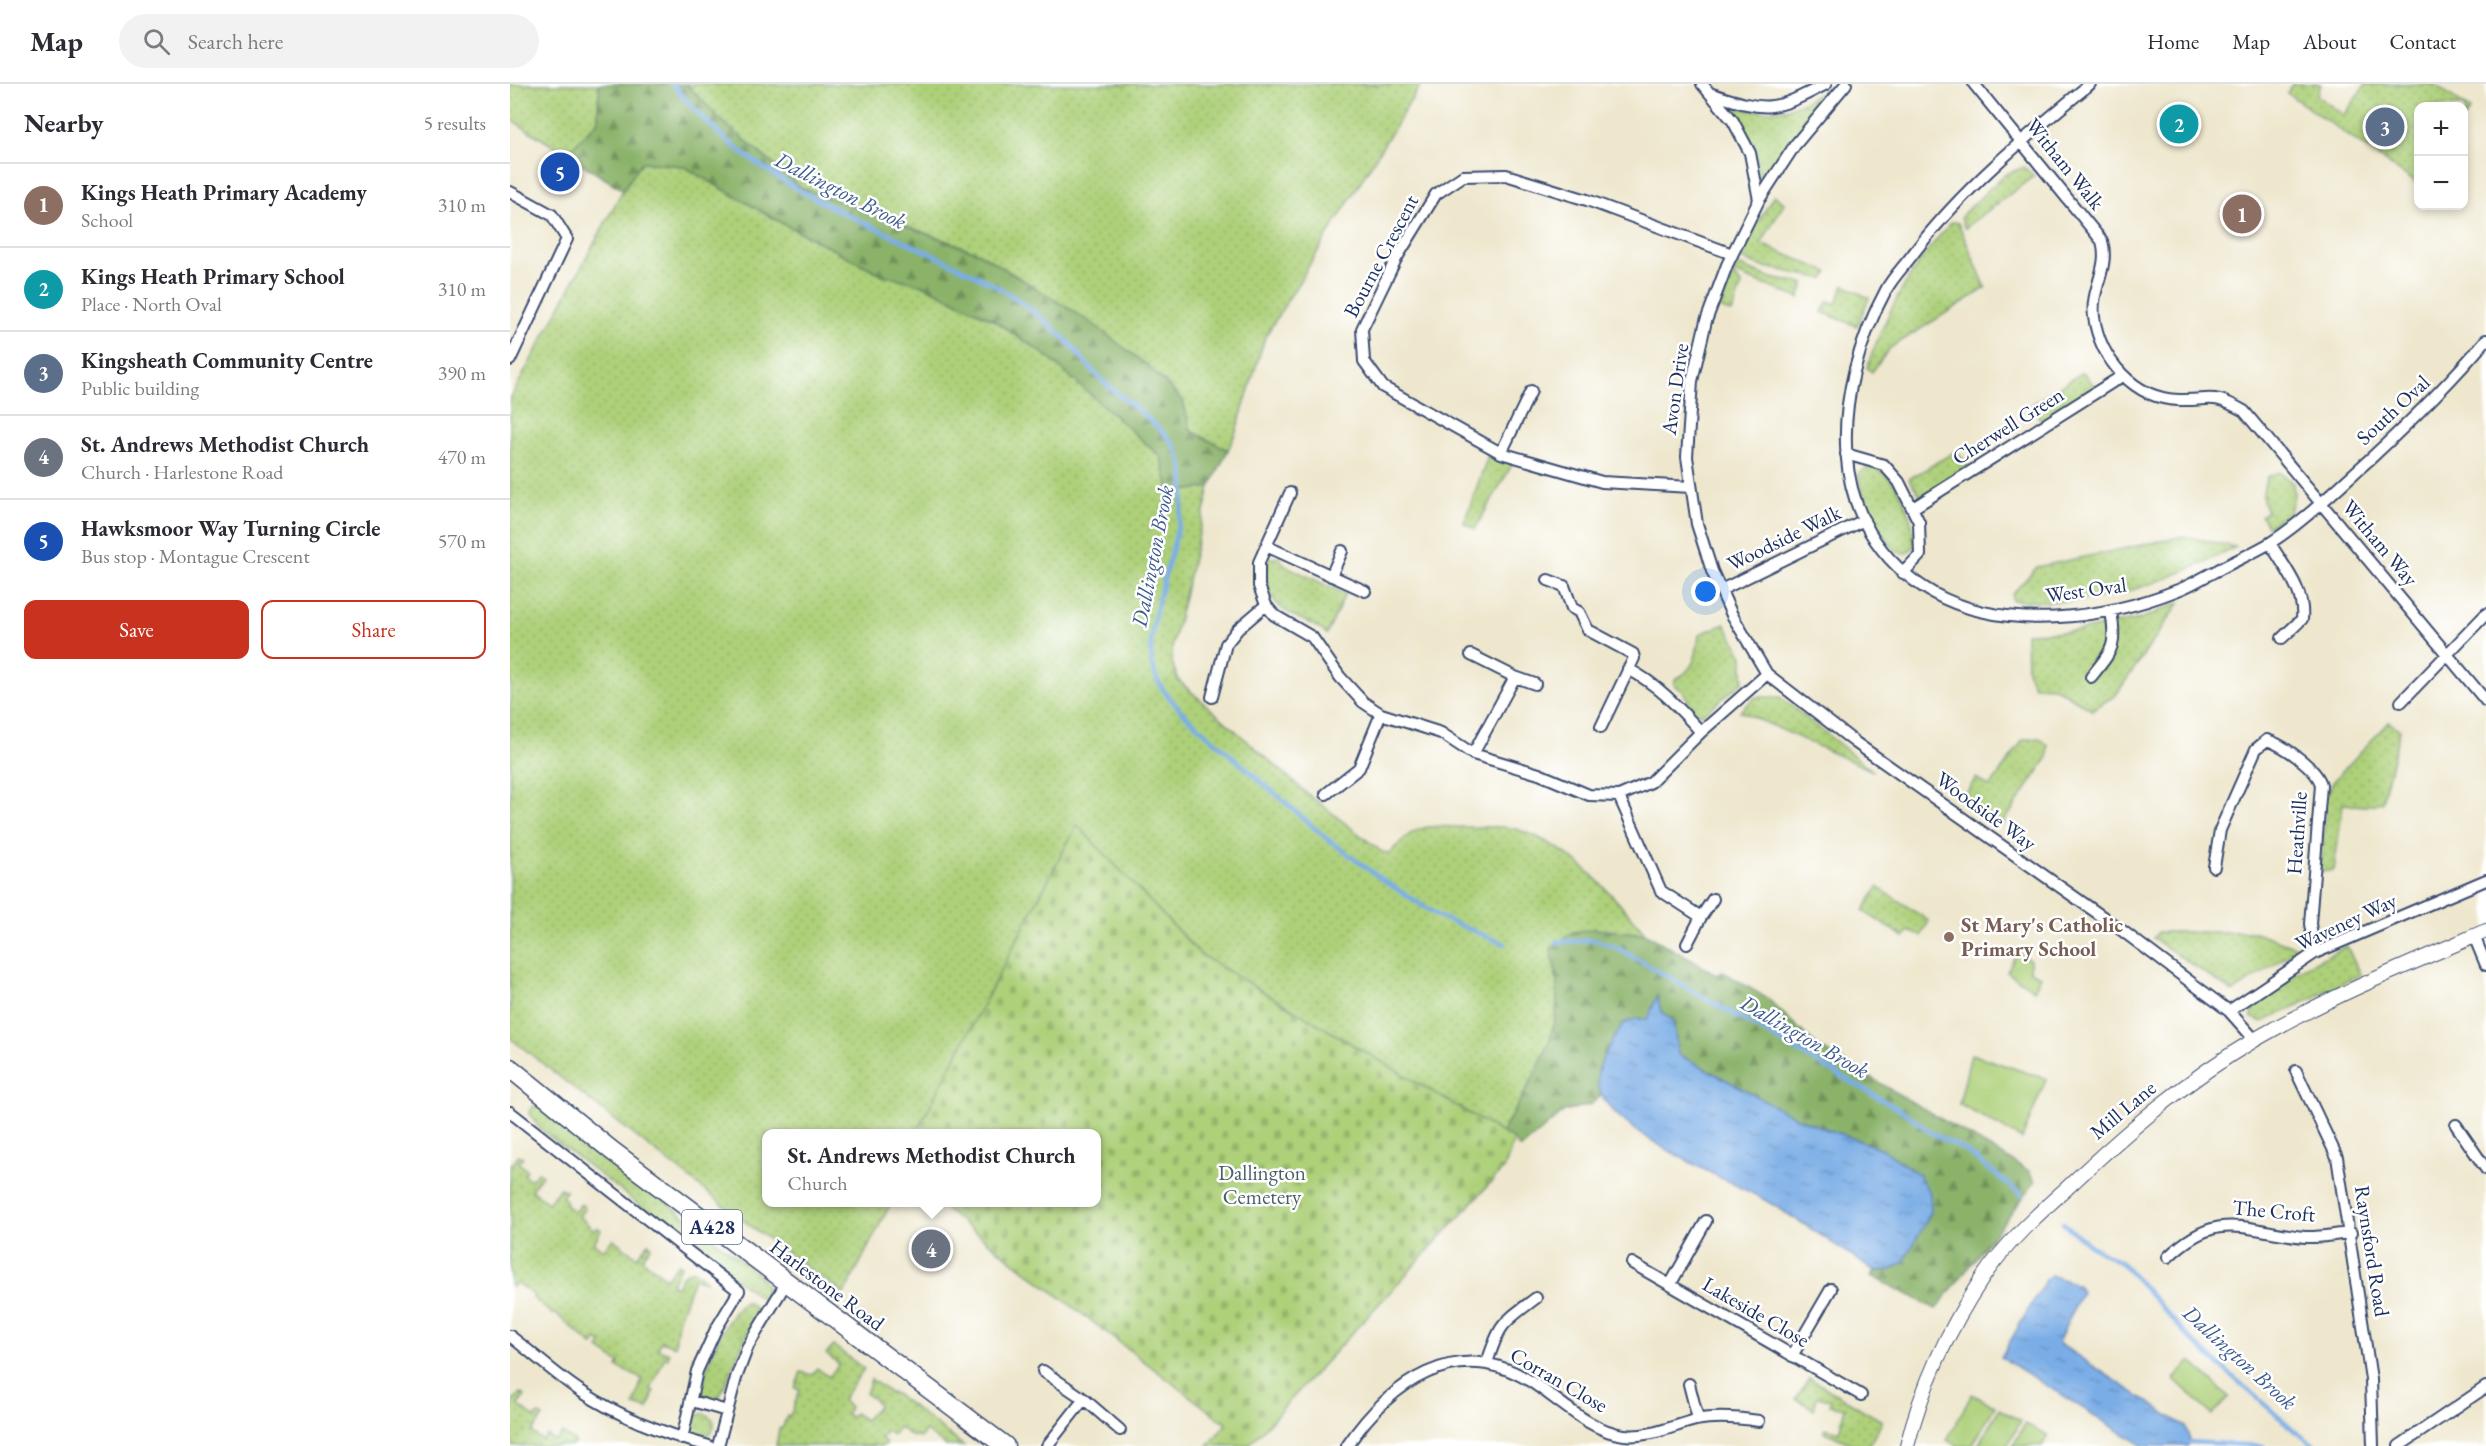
<!DOCTYPE html>
<meta charset="utf-8">
<style>
:root{--surface:#fff;--page:#f2f2f3;--text:#2b2b33;--muted:#7c7c81;--line:#e1e1e2;--accent:#c8321e}
body{margin:0;font-family:"EB Garamond",serif;background:var(--page);color:var(--text)}
.controls{position:absolute;right:18px;top:18px;display:grid;overflow:hidden;border-radius:12px;box-shadow:0 3px 9px #0003}
.controls button{width:54px;height:54px;display:grid;place-items:center;padding:0;border:0;border-bottom:2px solid var(--line);background:var(--surface);color:var(--text);font:30px sans-serif}
.you{position:absolute;left:1196px;top:508px;width:21px;height:21px;margin:-15px;border:4px solid #fff;border-radius:50%;background:#1a73e8;box-shadow:0 0 0 9px #1a73e833}
.badge{display:grid;place-items:center;width:39px;height:39px;border-radius:50%;background:var(--accent);color:#fff;font-size:20px;font-weight:700}
.pin{position:absolute;translate:-50% -50%;border:3px solid #fff;box-shadow:0 2px 6px #0006}
.popup{position:absolute;left:252px;top:1045px;width:339px;height:78px;box-sizing:border-box;display:grid;place-content:center;border-radius:12px;background:var(--surface);filter:drop-shadow(0 2px 4px #0005);font-size:20px;white-space:nowrap;color:var(--muted)}
.popup b{font-size:22px;color:var(--text)}
.popup::after{content:'';position:absolute;left:50%;top:100%;margin-left:-12px;border:12px solid transparent;border-top-color:var(--surface)}
.list{margin:0;padding:0;list-style:none}
h2{display:flex;justify-content:space-between;align-items:center;height:78px;margin:0;padding:0 24px;font-size:26px}
h2 small{font-size:20px;font-weight:400;color:var(--muted)}
.list li{display:grid;grid-template-columns:39px 1fr auto;gap:18px;align-items:center;box-sizing:border-box;height:84px;padding:0 24px;border-top:2px solid var(--line)}
.list b{display:block;font-size:22px;white-space:nowrap}
.list p{margin:0;font-size:20px;white-space:nowrap;color:var(--muted)}
.list em{font-size:20px;font-style:normal;color:var(--muted)}
.actions{display:flex;gap:12px;padding:18px 24px}
.actions a{flex:1;padding:14px 0;border:2px solid var(--accent);border-radius:12px;text-align:center;font-size:21px;color:var(--accent)}
.actions .main{background:var(--accent);color:#fff}
.icon{flex:none;width:33px;height:33px;fill:none;stroke:currentColor;stroke-width:2;stroke-linecap:round;stroke-linejoin:round}
.map{position:relative;flex:none;width:1976px;height:1362px;overflow:hidden}
header{display:flex;align-items:center;gap:36px;box-sizing:border-box;height:84px;padding:0 30px;background:var(--surface);border-bottom:2px solid var(--line)}
header strong{font-size:28px}
nav{display:flex;gap:33px;margin-inline-start:auto;font-size:21px}
.search{width:420px;height:54px;background:var(--page);display:flex;align-items:center;gap:15px;box-sizing:border-box;padding:0 21px;border-radius:33px;color:var(--muted);font-size:22px}
main{display:flex}
aside{flex:1;background:var(--surface)}
.map>svg:first-child{display:block}
.grass{fill:url(#grass-dots);stroke:#64806c;stroke-width:1.5}
.forest{fill:url(#forest-firs);stroke:#527064;stroke-width:1.5}
.cemetery{fill:url(#cemetery-stones);stroke:#64806c;stroke-width:1.5}
.park{fill:#add079;stroke:#64806c;stroke-width:1.5}
.water{fill:url(#water-ripples);stroke:#4a6ea2;stroke-width:1.5}
.lines{fill:none;stroke-linecap:round;stroke-linejoin:round}
.stream{stroke:#7aade6;stroke-width:4.5}
.minor-casing{stroke:#3b4b6f;stroke-width:14}
.tertiary-casing{stroke:#3b4b6f;stroke-width:16}
.primary-casing{stroke:#3b4b6f;stroke-width:21}
.minor{stroke:#fff;stroke-width:10}
.tertiary{stroke:#fff;stroke-width:14}
.primary{stroke:#fff;stroke-width:18}
.education-dot{fill:#8d6e63;stroke:#fff;stroke-width:2}
.labels{text-anchor:middle;stroke-width:5;stroke-linejoin:round;paint-order:stroke}
.shield{fill:#fff;stroke:#5f6d8e;stroke-width:1.5}
.shield-label{font-size:20px;font-weight:bold;fill:#1b2f5e}
.street-label{font-size:21px;fill:#1b2f5e;stroke:#fff}
.education-label{font-size:21px;font-weight:bold;fill:#785e54;stroke:#fff;text-anchor:start}
.park-label{font-size:21px;fill:#475f66;stroke:#fff}
.water-label{font-size:22px;font-style:italic;fill:#3c5b8e;stroke:#fff}
</style>
<header>
<strong>Map</strong>
<div class="search"><svg class="icon" aria-label="search" viewBox="0 0 24 24"><circle cx="10" cy="10" r="6"/><path d="M15 15l6 6"/></svg>Search here</div>
<nav><a>Home</a><a>Map</a><a>About</a><a>Contact</a></nav>
</header>
<main>
<aside>
<h2>Nearby<small>5 results</small></h2>
<ul class="list">
<li><span class="badge" style="background:#8d6e63">1</span><div><b>Kings Heath Primary Academy</b><p>School</p></div><em>310 m</em></li>
<li><span class="badge" style="background:#0f9aa8">2</span><div><b>Kings Heath Primary School</b><p>Place · North Oval</p></div><em>310 m</em></li>
<li><span class="badge" style="background:#5c6f8a">3</span><div><b>Kingsheath Community Centre</b><p>Public building</p></div><em>390 m</em></li>
<li><span class="badge" style="background:#6b7280">4</span><div><b>St. Andrews Methodist Church</b><p>Church · Harlestone Road</p></div><em>470 m</em></li>
<li><span class="badge" style="background:#1a4fb4">5</span><div><b>Hawksmoor Way Turning Circle</b><p>Bus stop · Montague Crescent</p></div><em>570 m</em></li>
</ul>
<div class="actions"><a class="main">Save</a><a>Share</a></div>
</aside>
<div class="map">
<svg width="1976" height="1362" viewBox="0 0 1976 1362">
<defs>
<pattern id="grass-dots" width="8" height="8" patternUnits="userSpaceOnUse" patternTransform="scale(1.5)"><rect width="8" height="8" fill="#add079"/><path d="M2 2h.1M6 6h.1" fill="none" stroke="#94b36b" stroke-width="1.8" stroke-linecap="round"/></pattern>
<pattern id="forest-firs" width="22" height="20" patternUnits="userSpaceOnUse" patternTransform="scale(1.5)"><rect width="22" height="20" fill="#8ab269"/><path d="M5 1l3.5 6h-7zM16 11l3.5 6h-7z" fill="#70915a"/></pattern>
<pattern id="cemetery-stones" width="16" height="16" patternUnits="userSpaceOnUse" patternTransform="scale(1.5)"><rect width="16" height="16" fill="#add079"/><path d="M2 7V4a2 2 0 0 1 4 0v3zM10 15v-3a2 2 0 0 1 4 0v3z" fill="#94b36b"/></pattern>
<pattern id="water-ripples" width="26" height="14" patternUnits="userSpaceOnUse" patternTransform="scale(1.5)"><rect width="26" height="14" fill="#7aade6"/><path d="M2 4q2-2 4 0t4 0M15 11q2-2 4 0t4 0" fill="none" stroke="#638dbe"/></pattern>
</defs>
<rect width="100%" height="100%" fill="#fff"/>
<filter id="ink" filterUnits="userSpaceOnUse"><feTurbulence type="fractalNoise" baseFrequency=".0167" numOctaves="2"/><feDisplacementMap in="SourceGraphic" scale="12" xChannelSelector="R" yChannelSelector="G"/><feConvolveMatrix kernelMatrix="1 2 1 2 8 2 1 2 1" color-interpolation-filters="sRGB"/></filter>
<filter id="wash" filterUnits="userSpaceOnUse"><feTurbulence type="fractalNoise" baseFrequency=".008" numOctaves="4" result="noise"/><feDisplacementMap in="SourceGraphic" scale="24" xChannelSelector="R" yChannelSelector="G"/><feGaussianBlur stdDeviation="1.35" result="paint"/><feColorMatrix in="noise" values="0 0 0 0 0 0 0 0 0 0 0 0 0 0 0 0 0 1.4 0 .05"/><feComposite in="paint" operator="in"/></filter>
<g filter="url(#wash)">
<rect width="100%" height="100%" fill="#eee7cd"/>
<path class="grass" d="M 0,0 L 89,0 L 88,37 L 56,70 L 0,35 Z
M 176,0 L 911,0 L 755,253 L 726,348 L 718,366 L 681,347 L 673,317 L 637,281 L 469,169 L 290,103 L 212,37 Z
M 1783,0 L 1811,0 L 1807,12 L 1834,31 L 1856,0 L 1925,0 L 1960,26 L 1954,35 L 1954,22 L 1908,22 L 1908,100 L 1777,9 Z
M 1321,3 L 1325,6 L 1296,37 L 1256,94 L 1249,90 L 1245,66 L 1226,27 L 1229,24 C 1272,32 1284,24 1321,3 Z
M 132,78 L 173,82 L 270,138 L 373,191 L 413,201 L 482,235 L 538,273 L 651,373 L 660,409 L 700,403 L 662,563 L 662,578 L 668,596 L 794,707 L 872,768 L 880,769 C 906,739 916,742 953,743 C 970,744 993,740 1009,746 C 1063,763 1100,808 1136,850 L 1085,845 L 1041,865 C 1062,944 1028,983 992,1049 L 691,871 L 567,741 L 406,1049 L 256,1050 L 256,1118 L 381,1119 L 334,1210 L 239,1141 L 0,954 L 0,315 L 113,106 Z
M 1514,83 L 1524,92 L 1455,144 L 1451,134 L 1454,129 L 1494,91 Z
M 1264,111 L 1274,119 L 1251,160 L 1318,188 L 1314,195 L 1250,182 L 1232,175 L 1244,145 Z
M 1442,138 L 1448,139 L 1476,204 L 1380,264 L 1362,288 L 1357,284 C 1375,231 1403,179 1442,138 Z
M 1228,181 C 1242,187 1256,193 1270,196 C 1280,198 1285,196 1294,200 L 1289,214 L 1224,189 Z
M 1223,191 L 1232,201 L 1222,229 L 1210,224 Z
M 1334,201 L 1359,214 L 1347,242 L 1312,228 L 1318,217 L 1326,220 Z
M 1573,288 L 1587,305 L 1533,340 L 1521,321 Z
M 1446,367 L 1462,386 L 1412,414 L 1399,395 Z
M 979,369 L 1003,379 L 965,445 L 954,439 Z
M 1359,382 C 1390,391 1404,433 1404,463 L 1397,469 L 1385,468 L 1357,427 L 1348,390 Z
M 1769,388 L 1783,399 L 1784,411 L 1780,428 L 1758,443 L 1751,432 L 1757,427 C 1750,415 1753,405 1757,393 Z
M 1674,452 L 1726,463 C 1648,501 1591,525 1502,516 L 1502,510 L 1527,483 Z
M 769,473 L 774,481 L 835,510 L 817,550 C 792,530 770,536 756,502 C 752,492 750,484 757,475 Z
M 1670,518 L 1606,611 L 1582,626 L 1544,603 L 1524,602 L 1517,587 L 1516,549 L 1568,547 L 1631,535 Z
M 1215,540 L 1233,572 L 1233,598 L 1192,631 L 1184,628 L 1173,607 L 1164,601 L 1165,595 C 1185,587 1187,570 1189,550 Z
M 1246,613 L 1270,613 L 1363,687 L 1230,627 Z
M 1879,638 L 1890,646 L 1872,718 L 1855,722 L 1833,720 L 1824,786 L 1810,788 L 1818,707 L 1825,695 Z
M 1529,654 L 1538,661 L 1538,673 L 1492,741 L 1453,714 L 1466,694 L 1480,703 L 1513,656 Z
M 1368,803 L 1419,837 L 1411,852 L 1399,846 L 1394,853 L 1353,827 Z
M 1648,848 L 1745,848 L 1789,864 L 1723,908 L 1643,854 Z
M 1837,862 L 1850,891 L 1753,938 L 1741,933 L 1744,918 L 1791,885 Z
M 25,1021 L 35,1024 L 245,1187 L 256,1201 L 256,1218 L 29,1044 L 19,1028 Z
M 9,1071 L 13,1073 L 9,1079 L 17,1086 L 14,1090 L 21,1096 L 28,1088 L 32,1091 L 21,1106 L 38,1119 L 50,1104 L 56,1107 L 52,1113 L 57,1117 L 55,1120 L 64,1128 L 71,1120 L 75,1124 L 69,1132 L 84,1146 L 87,1143 L 91,1146 L 84,1159 L 93,1166 L 103,1155 L 127,1173 L 138,1159 L 141,1162 L 132,1175 L 156,1194 L 168,1180 L 171,1181 L 161,1201 L 167,1203 C 171,1193 173,1188 184,1186 L 196,1196 L 196,1198 L 184,1194 L 168,1237 L 165,1262 L 151,1257 L 148,1265 L 159,1269 L 158,1274 L 155,1273 L 141,1305 L 144,1307 L 138,1325 L 124,1321 L 132,1295 L 107,1283 L 109,1279 L 89,1265 L 92,1259 L 86,1256 L 83,1261 L 81,1260 L 45,1229 L 43,1231 L 23,1214 L 24,1211 L 6,1199 L 2,1203 L 0,1201 L 0,1080 L 2,1081 Z
M 234,1218 L 238,1218 L 246,1225 L 245,1231 L 209,1314 L 201,1317 L 192,1312 L 191,1307 C 198,1279 211,1238 234,1218 Z
M 324,1262 L 354,1285 L 332,1316 L 340,1323 L 336,1330 L 341,1333 L 344,1329 L 355,1336 L 368,1322 L 366,1317 L 356,1310 L 361,1295 L 380,1309 L 386,1310 L 454,1362 L 436,1362 L 416,1347 L 410,1354 L 405,1351 L 403,1353 L 389,1343 L 383,1351 L 377,1347 L 371,1354 L 376,1359 L 373,1362 L 266,1362 L 269,1345 L 273,1343 L 277,1331 L 280,1332 L 290,1306 L 285,1304 L 291,1288 L 302,1291 L 307,1284 L 319,1293 L 329,1280 L 316,1270 Z
M 1299,1294 L 1372,1337 L 1359,1362 L 1346,1362 L 1315,1348 L 1315,1344 L 1329,1348 L 1335,1324 L 1320,1321 L 1321,1316 L 1307,1313 L 1304,1325 L 1286,1315 Z
M 10,1309 L 15,1312 L 8,1321 L 25,1334 L 28,1330 L 33,1333 L 22,1348 L 32,1356 L 37,1351 L 45,1357 L 52,1349 L 65,1358 L 62,1362 L 0,1362 L 0,1321 Z
M182 1341a11 11 0 1 1 22 0a11 11 0 1 1-22 0Z"/>
<path class="forest" d="M 89,0 L 176,0 L 212,37 L 290,103 L 469,169 L 579,237 L 637,281 L 673,317 L 681,347 L 718,366 L 700,403 L 660,409 L 651,373 L 538,273 L 482,235 L 413,201 L 373,191 L 270,138 L 173,82 L 132,78 L 113,106 L 56,70 L 88,37 Z
M 1085,845 L 1136,850 L 1209,892 L 1212,887 L 1258,915 L 1307,962 L 1519,1087 L 1525,1098 L 1426,1225 L 1362,1192 L 1365,1187 L 1381,1186 L 1372,1065 L 1287,1034 L 1168,970 L 1163,938 L 1151,927 L 1147,912 L 1138,936 L 1125,935 L 1113,939 L 1088,986 L 1091,1012 L 1080,1021 L 1054,1027 L 1010,1065 L 1004,1056 L 992,1049 C 1027,984 1062,943 1041,865 L 1062,848 Z"/>
<path class="cemetery" d="M 567,741 L 691,871 L 1004,1056 L 995,1083 L 738,1362 L 698,1362 L 716,1340 L 427,1119 L 586,1118 L 586,1050 L 406,1049 Z"/>
<path class="park" d="M 1507,868 L 1520,876 L 1520,887 L 1531,892 L 1524,906 L 1497,888 Z
M 1461,970 L 1536,995 L 1512,1055 L 1449,1020 Z
M 1681,1277 L 1719,1313 L 1702,1331 L 1664,1295 Z
M 1462,1310 L 1485,1322 L 1462,1362 L 1448,1362 L 1437,1356 Z
M 1489,1325 L 1511,1337 L 1497,1362 L 1468,1362 Z
M 1515,1340 L 1538,1351 L 1532,1362 L 1503,1362 Z"/>
<path class="water" d="M 1147,911 L 1151,927 L 1163,937 L 1168,970 L 1287,1034 L 1372,1065 L 1408,1090 L 1420,1109 L 1421,1128 L 1394,1178 L 1381,1186 L 1365,1187 C 1328,1163 1291,1137 1253,1115 C 1214,1094 1102,1048 1089,1005 C 1082,982 1103,958 1113,939 L 1125,935 L 1138,935 Z
M 1541,1191 L 1568,1201 L 1571,1209 L 1548,1259 L 1676,1343 L 1679,1353 L 1678,1362 L 1633,1362 L 1491,1273 L 1536,1195 Z"/>
<g class="lines">
<path class="stream" d="M 163,0 C 248,110 366,137 482,200 C 510,215 536,236 558,258 C 570,272 582,287 595,299 C 617,318 641,334 660,356 C 704,407 628,521 643,583 C 647,603 663,618 676,632 L 816,754 L 873,796 L 930,833 L 995,860
M 1046,858 L 1086,856 L 1108,864 L 1397,1030 L 1423,1050 L 1453,1065 L 1512,1111
M 1553,1139 L 1581,1162 L 1613,1180 L 1681,1256 L 1786,1348 L 1806,1362
M 1679,1358 L 1753,1362"/>
</g>
</g>
<g filter="url(#ink)">
<g class="lines">
<g class="minor-casing">
<path id="minor" d="M 1192,0 L 1223,37 L 1240,69 L 1249,116
M 1336,0 L 1285,61 L 1249,116 L 1217,181 L 1196,237 L 1182,297 L 1177,373 L 1187,440 L 1202,487 L 1222,531 L 1257,590 L 1346,659 L 1610,845 L 1719,927 L 1745,956
M 1464,0 L 1592,157 C 1600,184 1580,206 1584,233 C 1590,275 1624,315 1669,316 C 1703,317 1700,308 1734,327 L 1976,617
M 1580,0 C 1517,52 1453,104 1403,170 C 1395,181 1383,193 1376,206 C 1322,306 1309,444 1423,509 C 1495,549 1595,535 1668,506 C 1682,501 1695,492 1708,486 C 1725,477 1743,469 1760,459 C 1796,436 1827,404 1859,376 C 1900,338 1940,299 1976,256
M 1202,10 C 1258,28 1263,28 1316,0
M 0,108 L 42,131 L 57,155 L 0,276
M 991,369 L 1021,307
M 1336,370 L 1374,381 L 1389,398 L 1409,438 L 1410,471 L 1393,489
M 1181,403 L 1092,398 L 991,369 L 873,303 L 854,277 L 852,245 L 886,175 L 926,110 L 953,92 L 996,91 L 1077,116 L 1222,170
M 780,409 L 749,478 L 749,502 L 756,521 L 764,531 L 802,553 L 830,593 L 853,618 L 871,630 L 931,649 L 963,670 L 1029,690 L 1079,711 L 1109,712 L 1141,698 L 1191,648 L 1257,590
M 1403,424 L 1612,292
M 1760,459 C 1774,483 1795,506 1792,535 L 1772,554
M 756,462 L 855,507
M 821,492 L 832,467
M 1038,496 L 1054,502 L 1062,524 L 1069,528 L 1078,546 L 1123,570 L 1124,574 L 1091,643
M 1211,506 L 1354,436
M 961,571 L 1005,593 L 963,670
M 1118,585 C 1148,600 1169,624 1191,648
M 1005,593 L 1025,600
M 1581,593 C 1603,565 1607,563 1601,527
M 702,613 L 716,560 L 728,545 L 756,521
M 1891,618 L 1976,530
M 816,710 L 849,684 L 871,630
M 1109,712 L 1151,807 L 1191,833 L 1177,860
M 1704,783 L 1710,746 L 1746,665 L 1757,656 C 1773,661 1807,684 1811,701 L 1800,840 L 1805,869
M 1191,833 L 1203,815
M 1964,852 L 1976,881
M 1719,927 L 1805,869 L 1976,796
M 1786,987 L 1827,1073 L 1861,1295 L 1863,1362
M 0,1028 L 229,1207 L 206,1245 L 187,1287 L 172,1355
M 1946,1041 L 1976,1085
M 1658,1173 C 1709,1124 1734,1147 1795,1153 C 1809,1154 1826,1150 1841,1149
M 1122,1179 L 1351,1311
M 1160,1201 L 1196,1137
M 0,1252 C 24,1270 47,1292 72,1308 C 110,1333 155,1350 199,1362
M 1282,1272 L 1321,1205
M 977,1279 C 990,1238 993,1239 1026,1214
M 533,1287 L 574,1315 L 610,1346
M 1179,1300 L 1188,1335
M 182,1317 L 217,1327
M 208,1362 L 226,1294 L 238,1262 L 276,1199
M 537,1362 L 574,1315
M 837,1362 C 880,1299 946,1251 1020,1297 C 1049,1315 1079,1347 1114,1351 C 1139,1354 1162,1342 1186,1336 C 1205,1332 1230,1334 1249,1337
M 1889,1362 L 1976,1303"/>
</g>
<g class="tertiary-casing">
<path id="tertiary" d="M 1397,1362 C 1412,1302 1439,1244 1473,1193 C 1495,1160 1527,1131 1557,1104 C 1615,1049 1676,996 1746,955 C 1819,913 1899,880 1976,847"/>
</g>
<g class="primary-casing">
<path id="primary" d="M 0,984 L 101,1066 L 495,1362"/>
</g>
<use href="#minor" class="minor"/>
<use href="#tertiary" class="tertiary"/>
<use href="#primary" class="primary"/>
</g>
</g>
<circle class="education-dot" cx="1439" cy="853" r="6"/>
<g class="labels">
<rect class="shield" x="172" y="1126" width="60" height="34" rx="4.5"/>
<g class="shield-label">
<text x="202" y="1150">A428</text>
</g>
<g class="street-label">
<text transform="translate(1555 80) rotate(51)" y="7">Witham Walk</text>
<text transform="translate(871 172) rotate(-62)" y="7">Bourne Crescent</text>
<text transform="translate(1165 305) rotate(-82)" y="7">Avon Drive</text>
<text transform="translate(1883 326) rotate(-43)" y="7">South Oval</text>
<text transform="translate(1498 342) rotate(-32)" y="7">Cherwell Green</text>
<text transform="translate(1274 454) rotate(-26)" y="7">Woodside Walk</text>
<text transform="translate(1870 459) rotate(50)" y="7">Witham Way</text>
<text transform="translate(1576 506) rotate(-8)" y="7">West Oval</text>
<text transform="translate(1476 727) rotate(36)" y="7">Woodside Way</text>
<text transform="translate(1787 749) rotate(-86)" y="7">Heathville</text>
<text transform="translate(1836 838) rotate(-25)" y="7">Waveney Way</text>
<text transform="translate(1613 1026) rotate(-40)" y="7">Mill Lane</text>
<text transform="translate(1764 1127) rotate(5)" y="7">The Croft</text>
<text transform="translate(1862 1167) rotate(81)" y="7">Raynsford Road</text>
<text transform="translate(317 1201) rotate(37)" y="7">Harlestone Road</text>
<text transform="translate(1246 1228) rotate(30)" y="7">Lakeside Close</text>
<text transform="translate(1049 1296) rotate(30)" y="7">Corran Close</text>
</g>
<g class="education-label">
<text x="1451" y="848">St Mary's Catholic<tspan x="1451" dy="24">Primary School</tspan></text>
</g>
<g class="park-label">
<text x="752" y="1096">Dallington<tspan x="752" dy="24">Cemetery</tspan></text>
</g>
<g class="water-label">
<text transform="translate(331 106) rotate(27)" y="8">Dallington Brook</text>
<text transform="translate(642 472) rotate(-79)" y="8">Dallington Brook</text>
<text transform="translate(1295 952) rotate(30)" y="8">Dallington Brook</text>
<text transform="translate(1730 1273) rotate(42)" y="8">Dallington Brook</text>
</g>
</g>
</svg>
<div class="controls">
<button>+</button>
<button>−</button>
</div>
<div class="you"></div>
<div class="pin badge" style="left:1732px;top:130px;background:#8d6e63">1</div>
<div class="pin badge" style="left:1669px;top:40px;background:#0f9aa8">2</div>
<div class="pin badge" style="left:1875px;top:43px;background:#5c6f8a">3</div>
<div class="pin badge" style="left:421px;top:1165px;background:#6b7280">4</div>
<div class="popup"><b>St. Andrews Methodist Church</b>Church</div>
<div class="pin badge" style="left:50px;top:88px;background:#1a4fb4">5</div>
</div>
</main>
